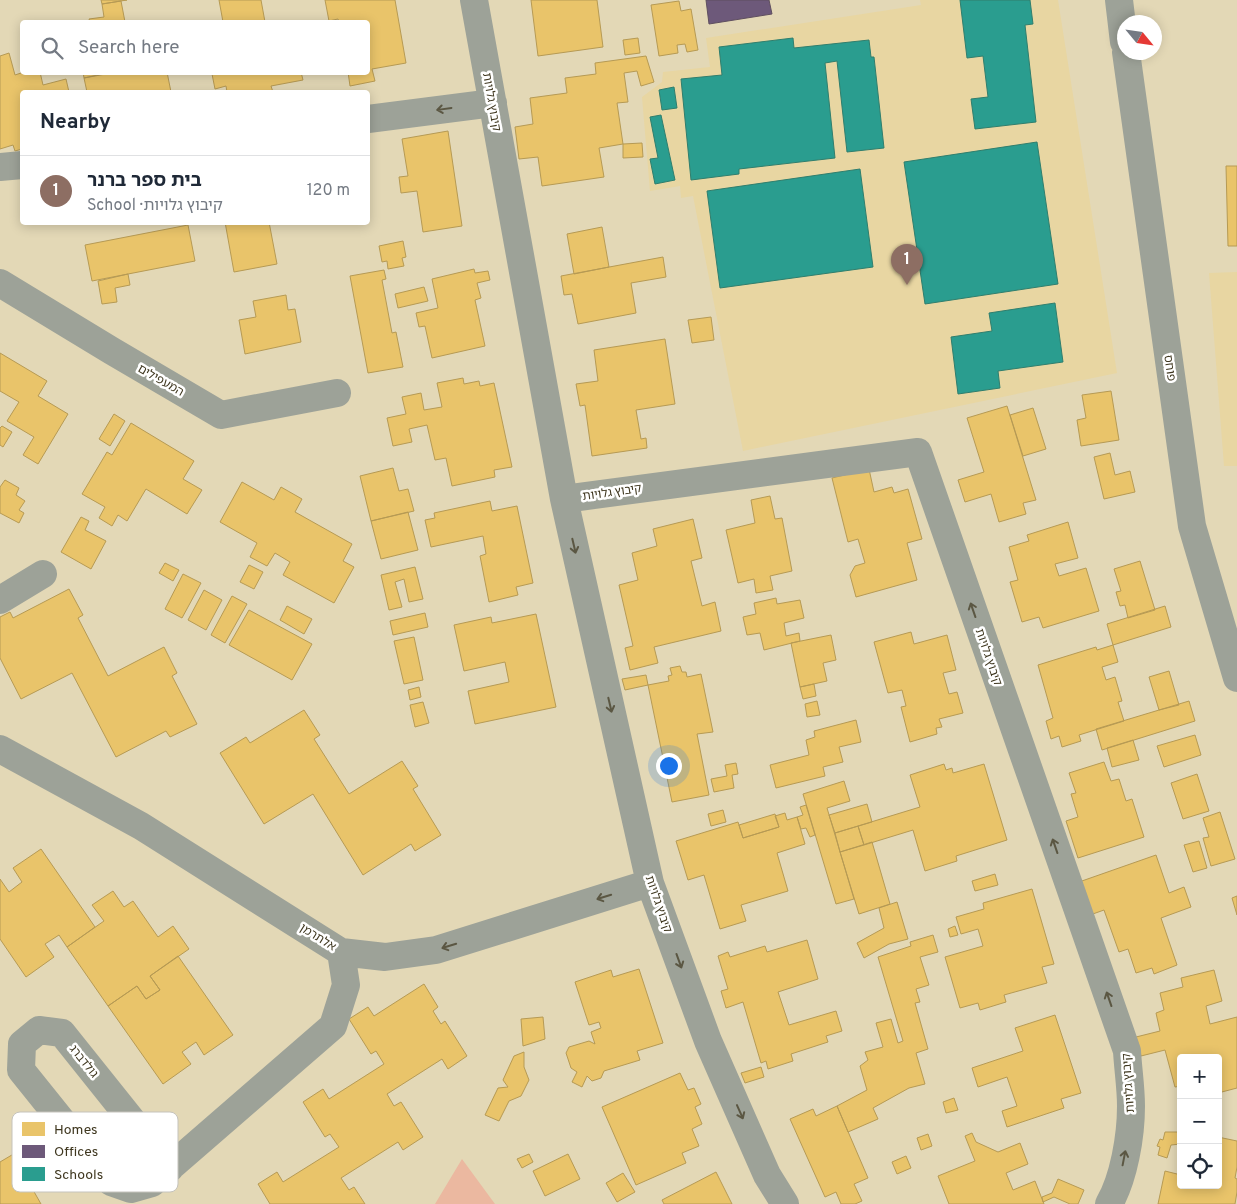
<!DOCTYPE html>
<meta charset="utf-8">
<style>
:root{--surface:#fff;--page:#f2f2f3;--text:#1f2937;--muted:#747a83;--line:#e0e1e3;--accent:#786f54}
body{margin:0;font-family:Overpass,"Noto Sans Hebrew",sans-serif;background:var(--page);color:var(--text)}
.controls{position:absolute;right:15px;bottom:15px;display:grid;overflow:hidden;border-radius:5px;box-shadow:0 2px 12px #0003}
.controls button{width:45px;height:45px;display:grid;place-items:center;padding:0;border:0;border-bottom:1px solid var(--line);background:var(--surface);color:var(--text);font:25px sans-serif}
.compass{position:absolute;left:1117px;top:15px;width:45px;height:45px;border-radius:50%;background:var(--surface);box-shadow:0 2px 12px #0003;rotate:119deg}
.you{position:absolute;left:668px;top:765px;width:18px;height:18px;margin:-12px;border:4px solid #fff;border-radius:50%;background:#1a73e8;box-shadow:0 0 0 8px #1a73e833}
.badge{display:grid;place-items:center;width:32px;height:32px;border-radius:50%;background:var(--accent);color:#fff;font-size:16px;font-weight:700}
.pin{position:absolute;translate:-50% -41px;filter:drop-shadow(0 1px 2px #0008)}
.pin::after{content:'';position:absolute;top:26px;width:18px;height:15px;background:inherit;clip-path:polygon(0 0,100% 0,50% 100%)}
.list{margin:0;padding:0;list-style:none}
h2{display:flex;justify-content:space-between;align-items:center;height:65px;margin:0;padding:0 20px;font-size:21px}
h2 small{font-size:16px;font-weight:400;color:var(--muted)}
.list li{display:grid;grid-template-columns:32px 1fr auto;gap:15px;align-items:center;box-sizing:border-box;height:70px;padding:0 20px;border-top:1px solid var(--line)}
.list b{display:block;font-size:19px;white-space:nowrap}
.list p{margin:0;font-size:16px;white-space:nowrap;color:var(--muted)}
.list em{font-size:16px;font-style:normal;color:var(--muted)}
.icon{flex:none;width:28px;height:28px;fill:none;stroke:currentColor;stroke-width:2;stroke-linecap:round;stroke-linejoin:round}
.map{position:relative;flex:none;width:1237px;height:1204px;overflow:hidden}
.search{position:absolute;background:var(--surface);box-shadow:0 2px 12px #0003;left:20px;top:20px;width:350px;height:55px;display:flex;align-items:center;gap:12px;box-sizing:border-box;padding:0 18px;border-radius:5px;color:var(--muted);font-size:19px}
.panel{position:absolute;background:var(--surface);box-shadow:0 2px 12px #0003;left:20px;top:90px;width:350px;height:135px;border-radius:5px}
.map>svg:first-child{display:block}
.built{fill:#e8d6a2}
.green{fill:#ebb8a0}
.homes{fill:#e9c46a;stroke:#b69a54}
.offices{fill:#6d597a;stroke:#5f4f5f}
.schools{fill:#2a9d8f;stroke:#307e6d}
.lines{fill:none;stroke-linecap:round;stroke-linejoin:round}
.minor{stroke:#9da298;stroke-width:28}
.oneway{stroke:#5b5743}
.labels{text-anchor:middle;stroke-width:5;stroke-linejoin:round;paint-order:stroke}
.street-label{font-size:12px;fill:#3f371f;stroke:#fff}
.key{fill:#fff;stroke:#c5c3bc;stroke-width:1}
.key-label{font-size:14px;fill:#3f371f}
</style>
<div class="map">
<svg width="1237" height="1204" viewBox="0 0 1237 1204">
<rect width="100%" height="100%" fill="#e3d8b6"/>
<path class="built" d="M 920,0 L 1058,0 L 1117,373 L 743,451 L 693,196 L 681,198 L 680,186 L 650,191 L 642,97 L 662,82 L 663,72 L 710,67 L 706,38 L 921,5 Z
M 1237,272 L 1237,466 L 1224,466 L 1209,273 Z"/>
<path class="green" d="M 462,1159 L 495,1204 L 435,1204 Z"/>
<path class="homes" d="M 101,0 L 127,0 L 102,4 Z
M 219,0 L 261,0 L 265,22 L 223,22 Z
M 325,0 L 395,0 L 406,63 L 372,69 L 375,81 L 350,86 L 348,72 L 368,72 L 368,22 L 339,22 L 338,19 L 329,21 Z
M 531,0 L 597,0 L 603,47 L 538,56 Z
M 121,1 L 125,22 L 90,22 L 89,19 L 104,17 L 102,4 Z
M 679,1 L 681,11 L 691,9 L 698,50 L 687,52 L 685,44 L 677,45 L 678,53 L 659,56 L 651,5 Z
M 638,38 L 640,53 L 625,55 L 623,40 Z
M 9,53 L 15,75 L 24,72 L 40,72 L 43,85 L 66,79 L 69,92 L 22,92 L 22,149 L 15,151 L 13,145 L 0,149 L 0,56 Z
M 646,56 L 654,82 L 641,86 L 637,71 L 624,73 L 628,102 L 617,103 L 623,144 L 599,148 L 604,177 L 542,186 L 538,157 L 519,159 L 515,127 L 533,124 L 530,98 L 567,93 L 565,78 L 596,74 L 595,63 Z
M 83,72 L 111,72 L 111,73 L 84,78 Z
M 111,72 L 167,72 L 171,92 L 87,92 L 84,78 Z
M 220,72 L 301,72 L 303,80 L 271,86 L 273,92 L 227,92 L 226,86 L 215,89 L 212,74 Z
M 448,131 L 462,226 L 423,232 L 417,191 L 401,193 L 399,177 L 408,176 L 402,139 Z
M 642,143 L 643,157 L 623,158 L 623,144 Z
M 1226,166 L 1237,166 L 1237,246 L 1228,246 Z
M 225,222 L 269,222 L 277,264 L 234,272 Z
M 188,225 L 195,261 L 92,281 L 85,245 Z
M 602,227 L 609,267 L 574,274 L 567,234 Z
M 403,241 L 406,257 L 402,258 L 404,266 L 388,269 L 387,261 L 382,262 L 379,246 Z
M 663,257 L 666,277 L 631,283 L 636,313 L 578,324 L 572,294 L 564,295 L 561,276 Z
M 474,269 L 475,273 L 488,271 L 490,280 L 477,283 L 481,298 L 475,300 L 485,346 L 432,358 L 425,326 L 419,327 L 416,313 L 438,308 L 432,279 Z
M 384,270 L 386,279 L 382,280 L 392,333 L 396,332 L 403,367 L 368,373 L 350,276 Z
M 128,274 L 130,285 L 115,288 L 117,302 L 102,304 L 98,281 Z
M 424,287 L 428,301 L 398,308 L 395,294 Z
M 286,295 L 288,310 L 295,309 L 301,342 L 245,354 L 239,320 L 256,317 L 253,301 Z
M 711,317 L 714,340 L 692,343 L 688,320 Z
M 665,339 L 675,404 L 636,410 L 641,439 L 646,438 L 647,448 L 592,456 L 585,405 L 580,406 L 576,384 L 598,381 L 594,350 Z
M 0,353 L 47,381 L 38,396 L 68,414 L 38,464 L 23,455 L 34,437 L 7,421 L 19,402 L 0,391 Z
M 463,378 L 464,384 L 479,381 L 480,386 L 494,383 L 512,467 L 494,470 L 495,477 L 452,486 L 446,458 L 435,460 L 427,425 L 409,429 L 412,442 L 393,446 L 387,418 L 406,414 L 402,397 L 421,393 L 424,410 L 442,407 L 437,383 Z
M 1111,391 L 1119,440 L 1081,446 L 1077,420 L 1086,418 L 1082,395 Z
M 1007,406 L 1036,500 L 1023,503 L 1026,514 L 999,522 L 991,494 L 965,502 L 958,480 L 984,472 L 967,418 Z
M 1033,408 L 1046,449 L 1023,456 L 1010,415 Z
M 114,414 L 125,421 L 110,446 L 99,439 Z
M 131,423 L 194,461 L 183,479 L 202,490 L 187,514 L 146,489 L 127,521 L 118,515 L 112,526 L 99,518 L 105,507 L 82,494 L 107,452 L 112,455 Z
M 2,426 L 12,432 L 3,447 L 0,445 L 0,428 Z
M 1110,453 L 1115,475 L 1130,471 L 1135,492 L 1104,499 L 1094,457 Z
M 393,468 L 399,491 L 408,489 L 414,511 L 371,521 L 360,476 Z
M 869,469 L 874,492 L 892,487 L 894,493 L 908,489 L 922,539 L 907,543 L 917,580 L 856,597 L 850,575 L 855,566 L 865,563 L 858,539 L 848,542 L 832,478 Z
M 5,480 L 19,488 L 16,495 L 25,501 L 19,510 L 24,513 L 19,523 L 0,513 L 0,487 Z
M 242,482 L 274,500 L 281,487 L 302,499 L 295,512 L 352,544 L 343,561 L 354,567 L 334,603 L 283,575 L 290,562 L 275,553 L 267,566 L 250,557 L 257,543 L 220,522 Z
M 770,496 L 775,519 L 782,518 L 792,571 L 770,576 L 773,590 L 756,593 L 754,579 L 738,583 L 726,530 L 755,523 L 751,500 Z
M 490,501 L 492,511 L 517,506 L 533,583 L 516,587 L 518,595 L 489,602 L 480,556 L 486,554 L 483,536 L 431,547 L 425,520 L 435,518 L 434,513 Z
M 408,512 L 418,550 L 381,559 L 371,521 Z
M 81,517 L 89,521 L 85,530 L 106,541 L 91,569 L 61,552 Z
M 693,519 L 702,558 L 691,561 L 702,606 L 715,602 L 721,631 L 654,647 L 658,663 L 630,670 L 625,648 L 633,646 L 619,585 L 638,580 L 632,553 L 657,546 L 653,529 Z
M 1068,522 L 1078,558 L 1055,564 L 1059,576 L 1086,568 L 1099,611 L 1043,628 L 1039,617 L 1022,622 L 1010,582 L 1018,580 L 1009,547 L 1029,541 L 1027,535 Z
M 1140,561 L 1155,610 L 1128,618 L 1125,605 L 1120,606 L 1116,592 L 1121,591 L 1114,569 Z
M 165,563 L 179,570 L 173,581 L 159,573 Z
M 249,565 L 263,572 L 254,589 L 240,582 Z
M 415,567 L 423,599 L 409,602 L 404,579 L 395,582 L 402,607 L 389,610 L 381,575 Z
M 183,574 L 201,583 L 182,618 L 165,609 Z
M 69,589 L 83,615 L 78,618 L 108,676 L 164,647 L 177,673 L 172,676 L 197,724 L 170,737 L 166,731 L 116,757 L 72,673 L 21,699 L 0,658 L 0,617 L 10,612 L 13,618 Z
M 204,590 L 222,600 L 206,630 L 188,620 Z
M 232,596 L 247,604 L 225,643 L 211,635 Z
M 776,598 L 777,604 L 800,600 L 804,618 L 784,623 L 786,636 L 799,633 L 800,641 L 764,650 L 760,633 L 747,635 L 743,617 L 756,614 L 754,603 Z
M 287,606 L 312,619 L 304,634 L 280,620 Z
M 1165,606 L 1171,627 L 1113,645 L 1107,624 Z
M 249,610 L 312,644 L 292,680 L 229,645 Z
M 425,613 L 428,627 L 393,635 L 390,621 Z
M 536,614 L 556,707 L 475,724 L 468,691 L 509,682 L 505,662 L 464,671 L 454,625 L 491,617 L 492,623 Z
M 911,632 L 914,644 L 947,635 L 956,670 L 943,673 L 949,694 L 957,692 L 963,713 L 939,719 L 942,727 L 936,728 L 937,734 L 910,742 L 901,707 L 906,706 L 902,690 L 888,693 L 874,642 Z
M 831,635 L 836,660 L 823,663 L 827,681 L 800,687 L 791,643 Z
M 414,637 L 423,680 L 404,684 L 394,641 Z
M 1113,645 L 1118,662 L 1102,667 L 1106,680 L 1115,677 L 1122,701 L 1118,702 L 1124,721 L 1079,735 L 1081,741 L 1062,747 L 1059,736 L 1051,739 L 1046,721 L 1053,718 L 1038,665 L 1096,647 L 1097,650 Z
M 680,666 L 682,672 L 686,672 L 687,677 L 701,674 L 713,732 L 697,734 L 709,795 L 672,802 L 648,685 L 669,681 L 668,676 L 672,675 L 670,668 Z
M 1169,671 L 1179,705 L 1159,710 L 1149,677 Z
M 646,675 L 648,685 L 625,690 L 622,679 Z
M 814,684 L 816,696 L 803,699 L 800,687 Z
M 419,687 L 421,697 L 410,700 L 408,690 Z
M 817,701 L 820,715 L 807,717 L 805,704 Z
M 1189,701 L 1195,721 L 1102,750 L 1096,729 Z
M 423,702 L 429,723 L 415,727 L 410,705 Z
M 304,710 L 320,735 L 314,739 L 349,794 L 402,761 L 418,786 L 413,789 L 441,835 L 415,851 L 411,844 L 363,875 L 313,794 L 264,824 L 220,753 L 246,737 L 250,743 Z
M 856,720 L 861,742 L 839,747 L 843,762 L 823,767 L 825,776 L 776,788 L 770,765 L 809,755 L 806,740 L 815,737 L 814,731 Z
M 1195,735 L 1201,755 L 1164,767 L 1157,746 Z
M 1133,740 L 1139,760 L 1112,767 L 1107,748 Z
M 1104,762 L 1111,781 L 1119,779 L 1126,801 L 1132,799 L 1144,837 L 1078,858 L 1066,821 L 1078,817 L 1071,794 L 1076,793 L 1069,773 Z
M 736,763 L 738,774 L 732,775 L 734,788 L 714,792 L 711,779 L 727,776 L 725,765 Z
M 944,764 L 946,770 L 952,768 L 953,773 L 984,764 L 1007,840 L 956,856 L 957,861 L 925,871 L 913,830 L 864,845 L 858,826 L 920,807 L 910,775 Z
M 1197,774 L 1209,811 L 1183,819 L 1171,783 Z
M 844,781 L 850,801 L 827,808 L 854,899 L 836,904 L 803,794 Z
M 867,804 L 872,822 L 835,833 L 829,815 Z
M 806,805 L 815,835 L 810,837 L 806,828 L 801,829 L 797,817 L 803,815 L 800,807 Z
M 723,810 L 726,822 L 711,826 L 708,814 Z
M 1220,812 L 1235,859 L 1211,866 L 1203,838 L 1209,837 L 1203,818 Z
M 785,813 L 787,820 L 797,817 L 805,844 L 777,853 L 788,891 L 741,905 L 746,921 L 720,929 L 704,875 L 688,880 L 676,841 L 738,822 L 743,838 L 779,827 L 775,816 Z
M 775,814 L 779,827 L 743,838 L 739,825 Z
M 858,826 L 864,845 L 840,852 L 835,833 Z
M 1199,841 L 1207,868 L 1193,872 L 1184,845 Z
M 872,842 L 890,904 L 859,914 L 840,852 Z
M 41,849 L 95,927 L 67,947 L 59,935 L 45,944 L 54,957 L 26,977 L 0,939 L 0,879 L 9,892 L 22,882 L 13,868 Z
M 1156,855 L 1169,893 L 1184,887 L 1191,907 L 1161,918 L 1177,965 L 1154,974 L 1152,968 L 1136,973 L 1128,949 L 1119,952 L 1104,910 L 1090,915 L 1079,882 Z
M 995,874 L 998,885 L 975,891 L 972,881 Z
M 1032,889 L 1054,964 L 1042,967 L 1047,983 L 1004,995 L 1006,1002 L 980,1010 L 978,1003 L 960,1008 L 945,957 L 983,946 L 978,929 L 961,934 L 956,917 L 984,909 L 983,903 Z
M 113,891 L 124,907 L 133,901 L 158,937 L 173,926 L 189,949 L 150,976 L 160,990 L 146,999 L 137,986 L 108,1006 L 67,947 L 104,921 L 92,905 Z
M 1237,896 L 1237,915 L 1232,898 Z
M 897,902 L 908,939 L 889,944 L 864,958 L 857,943 L 884,928 L 879,908 Z
M 955,926 L 958,935 L 950,937 L 948,929 Z
M 933,935 L 938,952 L 920,957 L 929,985 L 916,989 L 920,1002 L 915,1003 L 928,1049 L 916,1053 L 925,1084 L 909,1088 L 873,1108 L 878,1119 L 848,1132 L 837,1106 L 867,1090 L 860,1066 L 868,1060 L 865,1052 L 883,1047 L 876,1023 L 891,1019 L 898,1043 L 903,1041 L 878,957 L 911,946 L 910,942 Z
M 807,940 L 818,979 L 778,992 L 789,1025 L 836,1011 L 842,1031 L 826,1036 L 828,1042 L 791,1054 L 793,1061 L 768,1069 L 766,1061 L 761,1063 L 743,1002 L 726,1008 L 721,991 L 728,989 L 718,956 L 728,952 L 730,957 L 765,946 L 767,952 Z
M 178,956 L 233,1035 L 204,1055 L 196,1042 L 182,1052 L 191,1064 L 163,1084 L 108,1006 L 137,986 L 146,999 L 160,990 L 150,976 Z
M 639,969 L 663,1043 L 637,1051 L 640,1060 L 604,1071 L 601,1078 L 592,1081 L 587,1076 L 582,1087 L 572,1082 L 577,1072 L 571,1068 L 566,1053 L 569,1047 L 589,1041 L 595,1044 L 591,1032 L 601,1028 L 599,1022 L 589,1025 L 575,982 L 611,970 L 613,977 Z
M 1214,970 L 1222,1001 L 1206,1006 L 1210,1024 L 1237,1017 L 1237,1088 L 1218,1093 L 1218,1058 L 1181,1058 L 1181,1086 L 1175,1087 L 1165,1050 L 1141,1056 L 1136,1037 L 1160,1031 L 1156,1013 L 1164,1010 L 1160,993 L 1183,987 L 1181,978 Z
M 424,984 L 438,1007 L 433,1011 L 441,1024 L 445,1021 L 467,1056 L 448,1069 L 442,1059 L 387,1094 L 394,1106 L 401,1102 L 423,1137 L 403,1150 L 398,1142 L 341,1178 L 349,1190 L 354,1187 L 365,1204 L 270,1204 L 258,1184 L 277,1172 L 283,1182 L 339,1147 L 330,1134 L 325,1137 L 303,1102 L 323,1089 L 329,1099 L 384,1064 L 376,1051 L 371,1054 L 349,1019 L 368,1007 L 374,1016 Z
M 1055,1015 L 1081,1093 L 1061,1099 L 1064,1108 L 1007,1127 L 1002,1111 L 1017,1106 L 1007,1077 L 978,1087 L 972,1068 L 1023,1051 L 1015,1028 Z
M 543,1017 L 545,1039 L 523,1046 L 521,1019 Z
M 524,1052 L 524,1067 L 529,1080 L 521,1096 L 509,1101 L 499,1121 L 485,1115 L 498,1088 L 508,1087 L 503,1080 L 514,1056 Z
M 761,1067 L 764,1077 L 745,1083 L 741,1073 Z
M 680,1073 L 688,1090 L 694,1088 L 701,1104 L 695,1107 L 702,1124 L 692,1129 L 699,1146 L 682,1153 L 686,1163 L 636,1185 L 602,1107 Z
M 954,1098 L 958,1110 L 946,1113 L 943,1102 Z
M 837,1106 L 868,1178 L 854,1184 L 862,1201 L 855,1204 L 841,1204 L 836,1192 L 825,1197 L 790,1119 L 813,1109 L 816,1116 Z
M 1165,1132 L 1181,1132 L 1181,1144 L 1171,1145 L 1167,1158 L 1158,1155 L 1160,1147 L 1157,1146 L 1160,1139 L 1163,1140 Z
M 972,1133 L 976,1142 L 998,1152 L 1020,1143 L 1028,1164 L 1006,1173 L 1013,1190 L 1035,1181 L 1044,1204 L 949,1204 L 938,1176 L 975,1161 L 965,1136 Z
M 928,1134 L 932,1146 L 921,1150 L 917,1138 Z
M 1218,1137 L 1237,1141 L 1237,1167 L 1235,1178 L 1237,1179 L 1237,1192 L 1235,1204 L 1158,1204 L 1165,1171 L 1181,1175 L 1181,1185 L 1218,1185 Z
M 22,1149 L 33,1169 L 24,1174 L 41,1204 L 0,1204 L 0,1162 Z
M 529,1154 L 533,1162 L 522,1168 L 517,1159 Z
M 568,1154 L 580,1179 L 545,1196 L 533,1171 Z
M 906,1156 L 911,1168 L 897,1174 L 892,1162 Z
M 716,1172 L 732,1204 L 664,1204 L 662,1200 Z
M 623,1173 L 635,1192 L 617,1202 L 606,1183 Z
M 1058,1179 L 1084,1190 L 1078,1204 L 1070,1204 L 1054,1197 L 1043,1202 L 1042,1197 L 1052,1193 Z"/>
<path class="offices" d="M 706,0 L 769,0 L 772,14 L 709,24 Z"/>
<path class="schools" d="M 960,0 L 1030,0 L 1033,24 L 1025,25 L 1036,122 L 975,129 L 971,99 L 988,97 L 983,56 L 967,58 Z
M 793,38 L 794,48 L 869,40 L 871,57 L 874,57 L 884,148 L 847,152 L 837,61 L 825,63 L 835,158 L 739,169 L 739,174 L 691,180 L 681,79 L 722,75 L 719,47 Z
M 674,87 L 677,108 L 662,110 L 659,90 Z
M 661,115 L 675,180 L 655,184 L 650,159 L 658,158 L 650,117 Z
M 1037,142 L 1058,284 L 925,304 L 904,162 Z
M 860,169 L 873,267 L 720,288 L 707,191 Z
M 1055,303 L 1063,362 L 998,371 L 1000,388 L 958,394 L 951,337 L 992,331 L 989,313 Z"/>
<g class="lines">
<path class="minor" d="M 474,0 L 564,499 L 650,883 L 708,1041 L 767,1175 L 785,1204
M 1119,0 L 1124,42
M 1126,52 L 1192,526 L 1237,678
M 368,119 L 493,103
M 0,167 L 22,165
M 0,283 L 112,351 L 221,415 L 337,393
M 564,499 L 918,452 L 1127,1051 C 1128,1069 1131,1088 1131,1106 C 1131,1136 1124,1178 1109,1204
M 0,600 L 43,574
M 0,749 L 141,826 L 341,952 L 385,957 L 436,950 L 650,883
M 170,1168 L 62,1033 L 39,1030 L 22,1044 L 21,1070 L 111,1182 L 131,1189 L 152,1183 L 333,1026 L 346,985 L 341,952"/>
</g>
<defs><path id="oneway-shaft" d="M-6 0H5M1.5-3L5.5 0L1.5 3" fill="none" stroke-width="1.6" stroke-linecap="round" stroke-linejoin="round" transform="scale(1.25)"/></defs>
<g class="oneway">
<use href="#oneway-shaft" transform="translate(444 109) rotate(172)"/>
<use href="#oneway-shaft" transform="translate(574 546) rotate(77)"/>
<use href="#oneway-shaft" transform="translate(973 610) rotate(-109)"/>
<use href="#oneway-shaft" transform="translate(610 705) rotate(77)"/>
<use href="#oneway-shaft" transform="translate(1055 846) rotate(-109)"/>
<use href="#oneway-shaft" transform="translate(604 897) rotate(163)"/>
<use href="#oneway-shaft" transform="translate(449 946) rotate(163)"/>
<use href="#oneway-shaft" transform="translate(679 961) rotate(70)"/>
<use href="#oneway-shaft" transform="translate(1109 999) rotate(-109)"/>
<use href="#oneway-shaft" transform="translate(740 1112) rotate(66)"/>
<use href="#oneway-shaft" transform="translate(1124 1158) rotate(-79)"/>
</g>
<g class="labels">
<g class="street-label">
<text transform="translate(492 102) rotate(80)" y="4">קיבוץ גלויות</text>
<text transform="translate(1170 368) rotate(82)" y="4">פוחס</text>
<text transform="translate(161 380) rotate(30)" y="4">המעפילים</text>
<text transform="translate(612 492) rotate(-8)" y="4">קיבוץ גלויות</text>
<text transform="translate(989 657) rotate(71)" y="4">קיבוץ גלויות</text>
<text transform="translate(659 904) rotate(71)" y="4">קיבוץ גלויות</text>
<text transform="translate(318 937) rotate(32)" y="4">אלתרמן</text>
<text transform="translate(84 1061) rotate(51)" y="4">גולדברג</text>
<text transform="translate(1128 1083) rotate(-94)" y="4">קיבוץ גלויות</text>
</g>
</g>
<rect x="12" y="1112" width="166" height="80" rx="8" class="key"/>
<rect x="22" y="1122" width="23" height="14" fill="#e9c46a"/>
<rect x="22" y="1145" width="23" height="13" fill="#6d597a"/>
<rect x="22" y="1167" width="23" height="14" fill="#2a9d8f"/>
<g class="key-label">
<text x="54" y="1134">Homes</text>
<text x="54" y="1156">Offices</text>
<text x="54" y="1179">Schools</text>
</g>
</svg>
<div class="controls">
<button>+</button>
<button>−</button>
<button><svg class="icon" aria-label="locate" viewBox="0 0 24 24"><circle cx="12" cy="12" r="6"/><path d="M12 2v4M12 18v4M2 12h4M18 12h4"/></svg></button>
</div>
<svg class="compass" viewBox="-18 -18 36 36"><path d="M0-13l5 13h-10z" fill="#e53935"/><path d="M0 13l5-13h-10z" fill="#747a83"/></svg>
<div class="you"></div>
<div class="pin badge" style="left:907px;top:285px;background:#8d6e63">1</div>
<div class="search"><svg class="icon" aria-label="search" viewBox="0 0 24 24"><circle cx="10" cy="10" r="6"/><path d="M15 15l6 6"/></svg>Search here</div>
<section class="panel">
<h2>Nearby<small></small></h2>
<ul class="list">
<li><span class="badge" style="background:#8d6e63">1</span><div><b>בית ספר ברנר</b><p>School · קיבוץ גלויות</p></div><em>120 m</em></li>
</ul>
</section>
</div>
